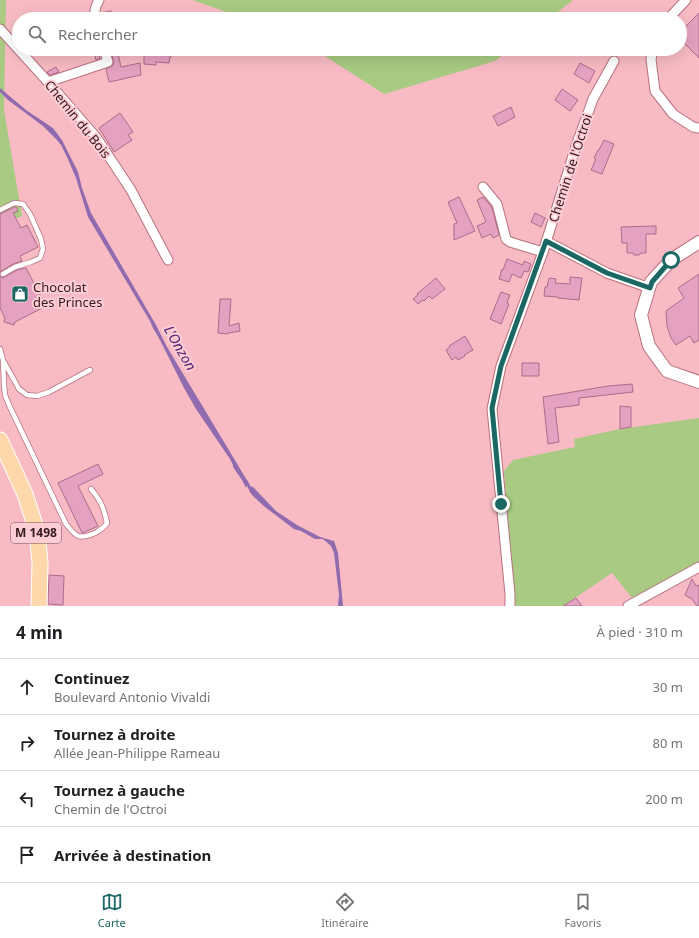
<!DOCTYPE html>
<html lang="fr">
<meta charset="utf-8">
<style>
:root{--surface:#fff;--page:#f2f2f2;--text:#202124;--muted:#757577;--line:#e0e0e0;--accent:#1b6763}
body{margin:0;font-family:"Noto Sans",sans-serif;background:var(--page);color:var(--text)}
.stop{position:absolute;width:12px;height:12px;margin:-9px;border:3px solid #1b6763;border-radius:50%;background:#fff}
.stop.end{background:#1b6763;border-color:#fff;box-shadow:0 1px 4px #0008}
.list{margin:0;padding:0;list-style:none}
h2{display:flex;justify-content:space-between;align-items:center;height:52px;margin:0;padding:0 16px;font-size:17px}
h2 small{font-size:13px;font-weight:400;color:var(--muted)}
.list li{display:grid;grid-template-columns:26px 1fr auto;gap:12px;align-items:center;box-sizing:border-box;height:56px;padding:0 16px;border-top:1px solid var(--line)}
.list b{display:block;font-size:15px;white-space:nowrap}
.list p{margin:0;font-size:13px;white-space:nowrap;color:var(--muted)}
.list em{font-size:13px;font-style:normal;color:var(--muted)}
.icon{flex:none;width:22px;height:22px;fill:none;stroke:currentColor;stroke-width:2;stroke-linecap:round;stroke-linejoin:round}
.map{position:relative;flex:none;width:699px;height:606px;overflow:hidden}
.search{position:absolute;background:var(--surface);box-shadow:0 4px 16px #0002;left:12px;right:12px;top:12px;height:44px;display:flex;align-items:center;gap:10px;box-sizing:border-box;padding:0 14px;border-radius:22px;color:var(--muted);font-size:15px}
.sheet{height:276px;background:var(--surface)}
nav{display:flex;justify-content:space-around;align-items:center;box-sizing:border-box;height:56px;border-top:1px solid var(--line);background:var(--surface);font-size:11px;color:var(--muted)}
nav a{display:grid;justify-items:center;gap:2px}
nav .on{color:var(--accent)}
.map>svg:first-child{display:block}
.green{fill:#a8ca82}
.water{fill:#916baf}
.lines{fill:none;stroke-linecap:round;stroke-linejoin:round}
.stream{stroke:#916baf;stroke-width:3}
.building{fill:#e4a1c1;stroke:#ab6c8b}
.service-casing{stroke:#b7717d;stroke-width:6}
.minor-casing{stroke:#b7717d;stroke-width:11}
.tertiary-casing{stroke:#b7717d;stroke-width:14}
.primary-casing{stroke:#fff;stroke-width:17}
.service{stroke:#fff;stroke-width:4.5}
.minor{stroke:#fff;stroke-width:9}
.tertiary{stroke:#fff;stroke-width:12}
.primary{stroke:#fed7aa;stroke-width:15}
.route{stroke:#1b6763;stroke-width:5}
.labels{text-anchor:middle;stroke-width:4;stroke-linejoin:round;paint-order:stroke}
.shield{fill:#fccdd3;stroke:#714f54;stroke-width:1}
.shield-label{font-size:12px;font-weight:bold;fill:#35191e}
.street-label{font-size:13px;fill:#35191e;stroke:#fccdd3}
.poi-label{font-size:13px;fill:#35191e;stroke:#fccdd3;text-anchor:start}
.water-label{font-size:14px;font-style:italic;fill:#562377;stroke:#fccdd3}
</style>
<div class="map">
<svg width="699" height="606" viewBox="0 0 699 606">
<rect width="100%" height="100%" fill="#f8bbc4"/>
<path class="green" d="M 0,0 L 6,0 L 4,110 L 22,216 L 0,225 Z
M 192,0 L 573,0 L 549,19 L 247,19 Z
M 314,49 L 510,49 L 495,61 L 384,94 Z
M 699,418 L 699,562 L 633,599 L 612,573 L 563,606 L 515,606 L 504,471 L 513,460 L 575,447 L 574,439 L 620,429 Z"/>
<path class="water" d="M 0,88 L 26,110 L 53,128 L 62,140 L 78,172 L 82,188 L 91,213 L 156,325 L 167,347 L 248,482 L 246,488 L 242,480 L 233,467 L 233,465 L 230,459 L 196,409 L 184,388 L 160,340 L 153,328 L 150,321 L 88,217 L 76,178 L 67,157 L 61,145 L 57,140 L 43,126 L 8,100 L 0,92 Z
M 252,486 L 276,511 L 297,525 L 320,537 L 334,541 L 338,553 L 343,606 L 338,606 L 339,595 L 334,553 L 331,546 L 323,539 L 315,539 L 301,531 L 294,529 L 265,507 L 253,496 L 249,491 Z"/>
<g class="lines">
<path class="stream" d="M 246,481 L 252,492"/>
</g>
<path class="building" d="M 111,11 L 112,19 L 102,19 L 101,13 Z
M 699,13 L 699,58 L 680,39 L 680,32 Z
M 93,49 L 98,49 L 100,58 L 96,60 Z
M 110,49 L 117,49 L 121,67 L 140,63 L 141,75 L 109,82 L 106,69 L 112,66 L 114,63 Z
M 159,49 L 172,49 L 171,57 L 170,57 L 169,63 L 156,62 L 156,65 L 144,64 L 144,54 L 159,54 Z
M 580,63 L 595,71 L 589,83 L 574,74 Z
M 56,67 L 59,72 L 50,75 L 47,72 Z
M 562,89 L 578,100 L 570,111 L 555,100 Z
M 511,107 L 515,117 L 498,126 L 493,116 Z
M 120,113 L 133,132 L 128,135 L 132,140 L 114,152 L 99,128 Z
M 604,140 L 614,144 L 602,174 L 591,170 L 596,159 L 594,158 L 598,150 L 599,150 Z
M 459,197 L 475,231 L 454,240 L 454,224 L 457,223 L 448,202 Z
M 483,197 L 490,205 L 493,211 L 499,235 L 493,238 L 491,234 L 482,238 L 477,226 L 486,222 L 477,200 Z
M 15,207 L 16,207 L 18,211 L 13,213 L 21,228 L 27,225 L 38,247 L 20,256 L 22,261 L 13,264 L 0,272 L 0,214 Z
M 535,213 L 545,218 L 541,227 L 531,222 Z
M 656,226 L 656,234 L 646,234 L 646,253 L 641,253 L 639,255 L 634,255 L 633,253 L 627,253 L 627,243 L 622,243 L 621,227 Z
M 507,259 L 523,265 L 524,261 L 531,264 L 528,272 L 524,271 L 521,278 L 512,274 L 509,282 L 499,279 L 502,269 L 503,270 Z
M 26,268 L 46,306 L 15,322 L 14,325 L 4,322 L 5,318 L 0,308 L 0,276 L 3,278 L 5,277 L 17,270 Z
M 699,274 L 699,340 L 694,343 L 690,336 L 676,345 L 671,338 L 667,326 L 666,311 L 684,298 L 678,288 Z
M 570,277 L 582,278 L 579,300 L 558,298 L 558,297 L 544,296 L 545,287 L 547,287 L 549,278 L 556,279 L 555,283 L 570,284 Z
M 436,278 L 445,289 L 432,299 L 429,296 L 424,301 L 423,300 L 418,304 L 413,299 L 418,295 L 417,294 Z
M 501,292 L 510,295 L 507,303 L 509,304 L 501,324 L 490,319 Z
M 220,299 L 231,299 L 229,326 L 239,323 L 240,331 L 228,333 L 228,334 L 218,333 Z
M 465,336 L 473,350 L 464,355 L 465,356 L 458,360 L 456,357 L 452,360 L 446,350 L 450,347 L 449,346 Z
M 522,363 L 539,363 L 539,376 L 522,376 Z
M 632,384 L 633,392 L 579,398 L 579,405 L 555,408 L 559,442 L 548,444 L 543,397 L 608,386 Z
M 620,406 L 631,407 L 631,427 L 620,429 Z
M 98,464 L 103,474 L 78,486 L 98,526 L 85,532 L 82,533 L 58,483 Z
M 49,575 L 64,576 L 63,605 L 48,604 Z
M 692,579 L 696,586 L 699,585 L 699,606 L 697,606 L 692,599 L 685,595 Z
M 576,598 L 582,606 L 563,606 Z"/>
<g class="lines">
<g class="service-casing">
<path id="service" d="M 0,210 L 14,203 L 23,204 L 30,214 L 41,239 L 43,249 L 40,258 L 31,262 L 15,267 L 3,274
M 0,349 L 3,360 L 4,385 L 5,395 L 9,405 L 66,524 C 76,537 79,540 95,533 C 100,530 104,528 107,523 C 104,508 101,501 91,489
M 4,362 L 19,389 L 27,395 L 37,396 L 49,392 L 90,370"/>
</g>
<g class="minor-casing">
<path id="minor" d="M 96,19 C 94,11 95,7 99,0
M 668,19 L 686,0
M 0,29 L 48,82 L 96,137 L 131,190 L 168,260
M 653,49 L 651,59 L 655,91 L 673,114 L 693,127 L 699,128
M 48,82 L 108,62 L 104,49
M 483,187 L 497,204 L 506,239 L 510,242 L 543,252
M 546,241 L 607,273 L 650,288
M 510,606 L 510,594 L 492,409 L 501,366 L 543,252 L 576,146 L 593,99 L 614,61
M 628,606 L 699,567"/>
</g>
<g class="tertiary-casing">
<path id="tertiary" d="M 699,242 L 671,260 L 651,282 L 641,315 L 649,346 L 667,371 L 699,382"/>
</g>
<g class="primary-casing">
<path id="primary" d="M 0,440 L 25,494 L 34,522 L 38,542 L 40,563 L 39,606"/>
</g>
<use href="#service" class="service"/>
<use href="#minor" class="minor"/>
<use href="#tertiary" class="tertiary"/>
<use href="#primary" class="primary"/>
</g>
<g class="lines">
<path class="route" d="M 501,504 L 492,408 L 501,366 L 546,241 L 607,273 L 650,288 L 652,282 L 671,260"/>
</g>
<defs>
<g id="shop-square" transform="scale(0.9)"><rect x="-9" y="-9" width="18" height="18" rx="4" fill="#1b6763" stroke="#fccdd3"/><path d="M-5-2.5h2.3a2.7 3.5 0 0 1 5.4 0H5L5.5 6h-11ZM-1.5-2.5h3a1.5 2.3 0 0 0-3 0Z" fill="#fff"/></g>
</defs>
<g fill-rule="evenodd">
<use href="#shop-square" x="20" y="294"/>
</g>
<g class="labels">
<rect class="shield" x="11" y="523" width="50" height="20" rx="3"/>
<g class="shield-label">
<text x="36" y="537">M 1498</text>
</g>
<g class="street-label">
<text transform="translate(78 119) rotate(51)" y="5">Chemin du Bois</text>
<text transform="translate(570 168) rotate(-72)" y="5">Chemin de l'Octroi</text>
</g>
<g class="poi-label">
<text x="33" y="292">Chocolat<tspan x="33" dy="15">des Princes</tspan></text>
</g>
<g class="water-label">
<text transform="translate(180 348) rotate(60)" y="5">L'Onzon</text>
</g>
</g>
</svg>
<div class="stop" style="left:671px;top:260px"></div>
<div class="stop end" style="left:501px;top:504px"></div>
<div class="search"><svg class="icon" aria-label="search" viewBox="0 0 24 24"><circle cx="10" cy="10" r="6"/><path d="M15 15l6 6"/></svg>Rechercher</div>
</div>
<section class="sheet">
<h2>4 min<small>À pied · 310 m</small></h2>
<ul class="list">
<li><svg class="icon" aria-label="ahead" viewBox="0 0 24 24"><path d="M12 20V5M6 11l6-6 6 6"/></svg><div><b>Continuez</b><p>Boulevard Antonio Vivaldi</p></div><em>30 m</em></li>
<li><svg class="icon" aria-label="right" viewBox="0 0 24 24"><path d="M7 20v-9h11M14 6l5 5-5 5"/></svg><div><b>Tournez à droite</b><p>Allée Jean-Philippe Rameau</p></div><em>80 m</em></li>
<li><svg class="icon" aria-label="left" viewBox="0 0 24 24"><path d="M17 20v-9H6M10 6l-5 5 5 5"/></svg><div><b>Tournez à gauche</b><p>Chemin de l'Octroi</p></div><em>200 m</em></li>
<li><svg class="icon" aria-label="arrive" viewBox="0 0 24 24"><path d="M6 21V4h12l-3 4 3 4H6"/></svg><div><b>Arrivée à destination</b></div></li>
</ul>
</section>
<nav>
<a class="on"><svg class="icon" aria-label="map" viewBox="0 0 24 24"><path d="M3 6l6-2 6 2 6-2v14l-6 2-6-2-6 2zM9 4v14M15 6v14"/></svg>Carte</a>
<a><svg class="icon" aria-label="directions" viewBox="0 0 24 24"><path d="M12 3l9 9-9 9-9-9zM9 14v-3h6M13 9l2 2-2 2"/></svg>Itinéraire</a>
<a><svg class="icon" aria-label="saved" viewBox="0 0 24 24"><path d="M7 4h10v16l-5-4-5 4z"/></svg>Favoris</a>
</nav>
